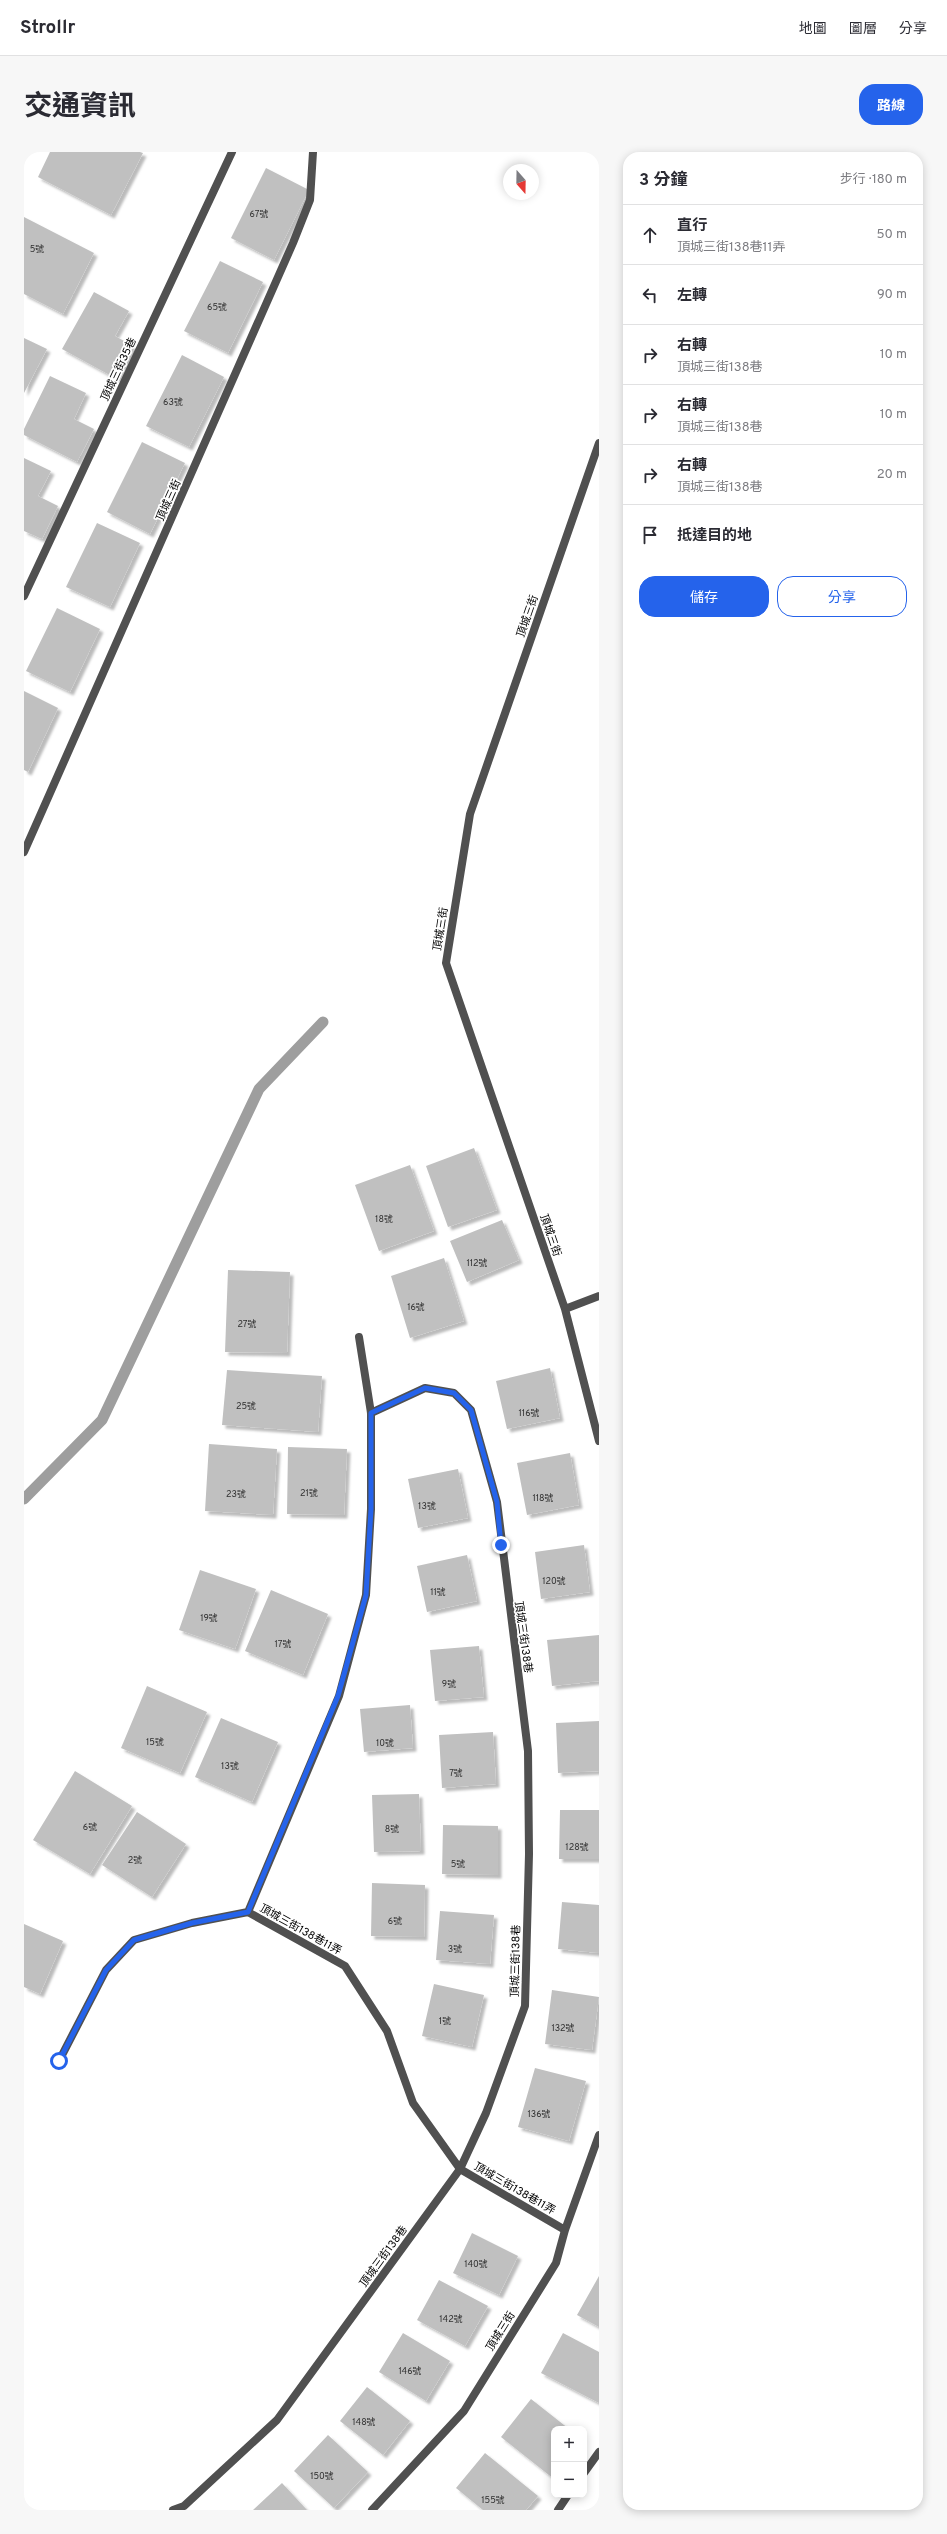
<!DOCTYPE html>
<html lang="zh-TW">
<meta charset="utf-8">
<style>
:root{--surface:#fff;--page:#f7f7f7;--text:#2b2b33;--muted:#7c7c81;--line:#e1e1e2;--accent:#2563eb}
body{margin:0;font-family:Overpass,"Noto Sans TC",sans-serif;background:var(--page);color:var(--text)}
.controls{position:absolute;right:12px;bottom:12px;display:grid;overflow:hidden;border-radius:8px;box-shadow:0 2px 10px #0003}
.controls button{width:36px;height:36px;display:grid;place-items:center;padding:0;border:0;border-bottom:1px solid var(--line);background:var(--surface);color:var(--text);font:20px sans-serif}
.compass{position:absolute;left:479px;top:12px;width:36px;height:36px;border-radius:50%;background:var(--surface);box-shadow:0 2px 10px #0003;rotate:160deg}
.stop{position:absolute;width:12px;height:12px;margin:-9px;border:3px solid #2563eb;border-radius:50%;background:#fff}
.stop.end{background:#2563eb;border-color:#fff;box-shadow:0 1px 4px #0008}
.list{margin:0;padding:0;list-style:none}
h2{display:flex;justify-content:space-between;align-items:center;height:52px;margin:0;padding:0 16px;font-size:17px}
h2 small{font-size:13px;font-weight:400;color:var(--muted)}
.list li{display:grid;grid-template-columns:26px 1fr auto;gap:12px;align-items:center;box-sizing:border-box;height:60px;padding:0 16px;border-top:1px solid var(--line)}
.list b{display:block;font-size:15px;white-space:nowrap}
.list p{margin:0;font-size:13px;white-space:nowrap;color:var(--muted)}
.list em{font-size:13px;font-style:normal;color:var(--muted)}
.actions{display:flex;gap:8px;padding:12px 16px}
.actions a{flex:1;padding:9px 0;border:1px solid var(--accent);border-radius:16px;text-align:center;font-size:14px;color:var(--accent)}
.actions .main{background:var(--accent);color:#fff}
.icon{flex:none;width:22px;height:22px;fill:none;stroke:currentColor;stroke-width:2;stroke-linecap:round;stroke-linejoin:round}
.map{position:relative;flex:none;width:575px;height:2358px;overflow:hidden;border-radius:16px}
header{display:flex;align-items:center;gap:24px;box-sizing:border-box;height:56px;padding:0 20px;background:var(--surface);border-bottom:1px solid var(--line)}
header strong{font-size:19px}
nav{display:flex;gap:22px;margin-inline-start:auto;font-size:14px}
.intro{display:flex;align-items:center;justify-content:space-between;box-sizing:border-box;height:96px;padding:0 24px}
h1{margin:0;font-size:28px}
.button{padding:10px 18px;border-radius:16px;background:var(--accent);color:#fff;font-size:14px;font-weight:700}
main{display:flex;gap:24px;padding:0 24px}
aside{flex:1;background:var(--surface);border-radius:16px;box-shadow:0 2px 10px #0003}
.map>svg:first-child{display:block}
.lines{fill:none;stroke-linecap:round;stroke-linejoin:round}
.stream{stroke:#9e9e9e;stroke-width:11}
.building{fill:#c0c0c0;filter:url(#shadow)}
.lane{stroke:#505050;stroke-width:8}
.route{stroke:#2563eb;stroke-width:5}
.labels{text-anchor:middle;stroke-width:3.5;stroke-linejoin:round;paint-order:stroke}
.number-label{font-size:9px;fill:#303030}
.street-label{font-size:11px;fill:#000;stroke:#fff}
</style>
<header>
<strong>Strollr</strong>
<nav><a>地圖</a><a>圖層</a><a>分享</a></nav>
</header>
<div class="intro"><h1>交通資訊</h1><a class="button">路線</a></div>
<main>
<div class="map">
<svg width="575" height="2358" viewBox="0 0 575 2358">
<defs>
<filter id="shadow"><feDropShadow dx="3.5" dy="3.5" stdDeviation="1" flood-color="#0004"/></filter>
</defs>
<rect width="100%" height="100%" fill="#fff"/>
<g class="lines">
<path class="stream" d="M 0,1347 L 78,1268 L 235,937 L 299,870"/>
</g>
<path class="building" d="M 26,0 L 116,0 L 119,1 L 87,63 L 14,25 Z
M 242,16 L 285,38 L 250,108 L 207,86 Z
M 0,65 L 70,101 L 39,162 L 0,142 Z
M 196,109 L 239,130 L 204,201 L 160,179 Z
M 70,140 L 105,159 L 91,184 L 111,195 L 93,227 L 38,197 Z
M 0,186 L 23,197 L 0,241 Z
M 158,203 L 200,225 L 165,295 L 122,274 Z
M 26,224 L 62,241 L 50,267 L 70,277 L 53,310 L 0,283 L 0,277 Z
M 118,290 L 161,311 L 126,382 L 83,360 Z
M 0,306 L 27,319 L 14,344 L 34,354 L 18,387 L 0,379 Z
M 73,371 L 116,391 L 86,455 L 42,435 Z
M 33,456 L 76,477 L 46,540 L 2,519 Z
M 0,539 L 34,556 L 4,620 L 0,618 Z
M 450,996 L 473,1058 L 424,1075 L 402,1014 Z
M 386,1013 L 410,1079 L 355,1099 L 331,1033 Z
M 478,1068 L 495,1108 L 443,1130 L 426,1089 Z
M 420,1106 L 440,1169 L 386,1186 L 367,1124 Z
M 204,1118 L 266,1120 L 263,1201 L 201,1200 Z
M 526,1216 L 536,1266 L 483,1277 L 472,1229 Z
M 203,1218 L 298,1224 L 294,1280 L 198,1273 Z
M 185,1292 L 253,1297 L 249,1363 L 181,1359 Z
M 264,1295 L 323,1297 L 320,1363 L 263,1362 Z
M 546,1301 L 555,1353 L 503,1363 L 493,1311 Z
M 434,1317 L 444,1366 L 394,1376 L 384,1327 Z
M 560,1393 L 566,1440 L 517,1447 L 511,1400 Z
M 443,1403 L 453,1449 L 403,1460 L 393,1414 Z
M 176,1418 L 232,1437 L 211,1497 L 155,1478 Z
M 247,1438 L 304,1462 L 279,1523 L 221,1499 Z
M 575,1483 L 575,1529 L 528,1534 L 523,1488 Z
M 455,1494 L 460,1545 L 411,1549 L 406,1498 Z
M 123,1534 L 183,1560 L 156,1621 L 97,1596 Z
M 386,1553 L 389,1596 L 340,1600 L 336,1557 Z
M 197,1566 L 254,1590 L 228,1650 L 171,1625 Z
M 575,1569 L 575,1619 L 534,1621 L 532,1571 Z
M 469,1580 L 472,1632 L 418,1636 L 415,1583 Z
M 51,1619 L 108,1654 L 66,1722 L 9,1688 Z
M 395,1642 L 397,1699 L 350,1700 L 348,1643 Z
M 536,1658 L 575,1658 L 575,1707 L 535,1707 Z
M 113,1660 L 162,1692 L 128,1745 L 78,1713 Z
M 419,1673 L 474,1674 L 474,1723 L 418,1722 Z
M 348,1731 L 401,1733 L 400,1785 L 347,1784 Z
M 538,1750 L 575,1753 L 575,1801 L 534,1797 Z
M 416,1759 L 470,1763 L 466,1812 L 412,1808 Z
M 0,1772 L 39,1789 L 16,1842 L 0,1835 Z
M 410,1832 L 460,1843 L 448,1895 L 398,1884 Z
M 528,1838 L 575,1845 L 568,1898 L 521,1892 Z
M 511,1916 L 562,1929 L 545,1989 L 494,1975 Z
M 448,2081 L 494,2104 L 475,2143 L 429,2121 Z
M 575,2124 L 575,2175 L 553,2163 Z
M 415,2128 L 464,2154 L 441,2194 L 393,2168 Z
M 379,2181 L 426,2209 L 402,2249 L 355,2220 Z
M 539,2181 L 575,2200 L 575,2251 L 517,2221 Z
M 343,2235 L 386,2269 L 359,2303 L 316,2269 Z
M 507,2247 L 545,2277 L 530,2277 L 530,2327 L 477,2285 Z
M 304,2283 L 344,2320 L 310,2356 L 270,2319 Z
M 461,2301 L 514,2344 L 502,2358 L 459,2358 L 432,2336 Z
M 258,2331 L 283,2358 L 229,2358 Z"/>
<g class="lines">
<path class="lane" d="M 575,291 L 446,662 L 422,811 L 541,1157 L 575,1289
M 0,444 L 208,0
M 0,700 L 269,91 L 286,48 L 289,0
M 541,1157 L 575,1144
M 224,1760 L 315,1544 L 342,1443 L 347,1357 L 347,1261 L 335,1185
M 35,1909 L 82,1818 L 110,1788 L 168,1771 L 224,1760 L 321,1814 L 363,1879 L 389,1951 L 436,2017 L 541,2078
M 560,2321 L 575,2300
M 149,2358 L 160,2354 L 253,2268 L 436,2017 L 462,1961 L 501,1854 L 505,1702 L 504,1599 L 473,1350 L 447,1258 L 430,1241 L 401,1236 L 347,1261
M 348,2358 L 440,2259 L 532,2111 L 541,2078 L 575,1983
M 534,2358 L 544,2343"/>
</g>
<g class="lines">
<path class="route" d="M 35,1909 L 82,1818 L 110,1788 L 168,1771 L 224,1760 L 314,1544 L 342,1443 L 347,1357 L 347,1261 L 401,1236 L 430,1241 L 447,1258 L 473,1350 L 477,1393"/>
</g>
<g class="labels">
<g class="number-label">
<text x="235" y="65">67號</text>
<text x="13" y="100">5號</text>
<text x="193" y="158">65號</text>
<text x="149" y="253">63號</text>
<text x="360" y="1070">18號</text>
<text x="453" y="1114">112號</text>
<text x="392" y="1158">16號</text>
<text x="223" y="1175">27號</text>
<text x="222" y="1257">25號</text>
<text x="505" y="1264">116號</text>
<text x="285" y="1344">21號</text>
<text x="212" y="1345">23號</text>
<text x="519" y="1349">118號</text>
<text x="403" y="1357">13號</text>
<text x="530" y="1432">120號</text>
<text x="414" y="1443">11號</text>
<text x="185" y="1469">19號</text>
<text x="259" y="1495">17號</text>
<text x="425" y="1535">9號</text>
<text x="131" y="1593">15號</text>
<text x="361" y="1594">10號</text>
<text x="206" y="1617">13號</text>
<text x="432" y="1624">7號</text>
<text x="66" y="1678">6號</text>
<text x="368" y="1680">8號</text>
<text x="553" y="1698">128號</text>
<text x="111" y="1711">2號</text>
<text x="434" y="1715">5號</text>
<text x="371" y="1772">6號</text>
<text x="431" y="1800">3號</text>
<text x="421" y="1872">1號</text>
<text x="539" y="1879">132號</text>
<text x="515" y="1965">136號</text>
<text x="452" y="2115">140號</text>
<text x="427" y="2170">142號</text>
<text x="386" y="2222">146號</text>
<text x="340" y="2273">148號</text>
<text x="298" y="2327">150號</text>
<text x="469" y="2351">155號</text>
</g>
<g class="street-label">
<text transform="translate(94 217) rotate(-65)" y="4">頂城三街35巷</text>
<text transform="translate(144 348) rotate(-66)" y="4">頂城三街</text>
<text transform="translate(503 464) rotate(-71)" y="4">頂城三街</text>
<text transform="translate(416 777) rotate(-81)" y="4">頂城三街</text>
<text transform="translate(527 1083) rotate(71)" y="4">頂城三街</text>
<text transform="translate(500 1485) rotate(82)" y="4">頂城三街138巷</text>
<text transform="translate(277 1777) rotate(29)" y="4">頂城三街138巷11弄</text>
<text transform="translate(491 1809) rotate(-89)" y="4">頂城三街138巷</text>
<text transform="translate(491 2036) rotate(30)" y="4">頂城三街138巷11弄</text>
<text transform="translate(359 2104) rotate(-54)" y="4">頂城三街138巷</text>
<text transform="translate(476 2179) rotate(-58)" y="4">頂城三街</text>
</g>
</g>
</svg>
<div class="controls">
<button>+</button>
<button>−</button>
</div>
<svg class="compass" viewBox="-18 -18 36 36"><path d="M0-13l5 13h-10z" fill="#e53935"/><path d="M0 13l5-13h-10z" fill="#7c7c81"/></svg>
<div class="stop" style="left:35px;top:1909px"></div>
<div class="stop end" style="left:477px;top:1393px"></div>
</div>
<aside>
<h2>3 分鐘<small>步行 · 180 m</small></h2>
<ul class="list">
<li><svg class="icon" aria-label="ahead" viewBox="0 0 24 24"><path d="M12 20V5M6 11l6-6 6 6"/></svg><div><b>直行</b><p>頂城三街138巷11弄</p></div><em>50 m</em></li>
<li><svg class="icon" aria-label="left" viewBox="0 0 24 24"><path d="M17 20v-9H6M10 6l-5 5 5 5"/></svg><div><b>左轉</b></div><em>90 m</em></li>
<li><svg class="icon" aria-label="right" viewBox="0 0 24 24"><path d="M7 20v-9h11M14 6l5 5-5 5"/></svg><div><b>右轉</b><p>頂城三街138巷</p></div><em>10 m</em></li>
<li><svg class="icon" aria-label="right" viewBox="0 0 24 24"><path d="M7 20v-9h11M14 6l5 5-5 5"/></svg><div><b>右轉</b><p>頂城三街138巷</p></div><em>10 m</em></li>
<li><svg class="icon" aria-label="right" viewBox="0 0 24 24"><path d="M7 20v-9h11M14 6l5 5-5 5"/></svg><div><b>右轉</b><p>頂城三街138巷</p></div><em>20 m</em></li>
<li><svg class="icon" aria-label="arrive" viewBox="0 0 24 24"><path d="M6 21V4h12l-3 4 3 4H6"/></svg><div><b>抵達目的地</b></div></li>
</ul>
<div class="actions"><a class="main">儲存</a><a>分享</a></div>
</aside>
</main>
